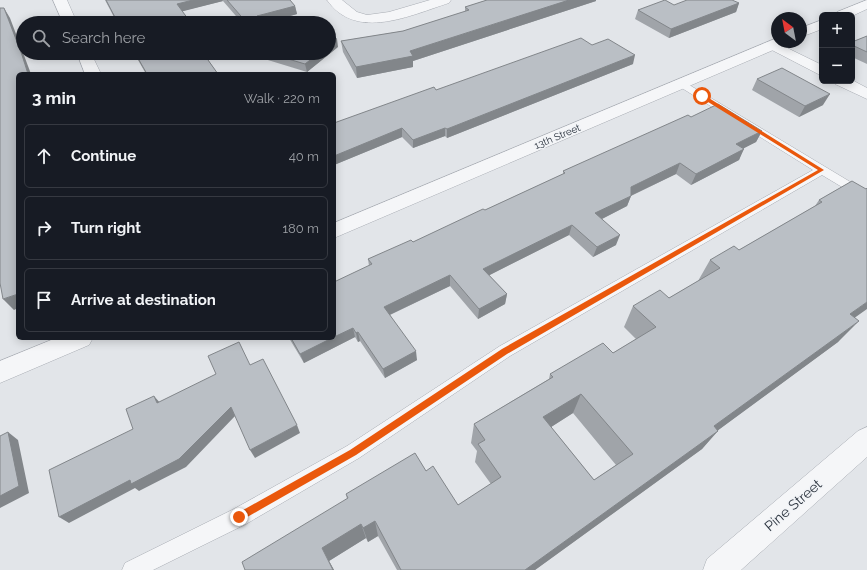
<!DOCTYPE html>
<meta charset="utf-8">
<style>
:root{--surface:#171b24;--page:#242831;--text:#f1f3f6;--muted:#9ea1a6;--line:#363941}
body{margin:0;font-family:Raleway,sans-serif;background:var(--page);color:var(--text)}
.controls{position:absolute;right:12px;top:12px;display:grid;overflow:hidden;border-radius:6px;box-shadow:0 2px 10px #0003}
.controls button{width:36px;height:36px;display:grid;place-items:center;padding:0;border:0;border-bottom:1px solid var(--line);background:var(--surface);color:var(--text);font:20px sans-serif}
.compass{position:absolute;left:771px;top:12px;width:36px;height:36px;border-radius:50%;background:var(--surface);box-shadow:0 2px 10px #0003;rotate:328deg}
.stop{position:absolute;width:12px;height:12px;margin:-9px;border:3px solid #ea580c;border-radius:50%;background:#fff}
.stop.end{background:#ea580c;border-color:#fff;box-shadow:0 1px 4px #0008}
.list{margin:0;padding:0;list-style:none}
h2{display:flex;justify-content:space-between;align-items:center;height:52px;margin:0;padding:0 16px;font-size:17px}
h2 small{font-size:13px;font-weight:400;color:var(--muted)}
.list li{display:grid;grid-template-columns:26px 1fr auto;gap:12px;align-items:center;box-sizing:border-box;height:64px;margin:0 8px 8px;padding:0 8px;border:1px solid var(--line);border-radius:6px}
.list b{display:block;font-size:15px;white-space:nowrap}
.list em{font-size:13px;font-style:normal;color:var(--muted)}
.icon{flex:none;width:22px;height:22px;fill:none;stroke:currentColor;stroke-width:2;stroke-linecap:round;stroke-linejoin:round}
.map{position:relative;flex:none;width:867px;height:570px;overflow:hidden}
.search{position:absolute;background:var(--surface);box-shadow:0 2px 10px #0003;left:16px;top:16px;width:320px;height:44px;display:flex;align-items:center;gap:10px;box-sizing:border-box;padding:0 14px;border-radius:22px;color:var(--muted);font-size:15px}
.panel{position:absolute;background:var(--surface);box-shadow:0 2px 10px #0003;left:16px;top:72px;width:320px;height:268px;border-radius:6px}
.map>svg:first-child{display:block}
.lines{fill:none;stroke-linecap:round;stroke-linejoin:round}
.service-casing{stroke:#a8acb3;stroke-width:1}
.minor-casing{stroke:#a8acb3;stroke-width:1}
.tertiary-casing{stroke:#a8acb3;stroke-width:1}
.service{fill:#f5f6f8;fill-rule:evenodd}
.minor{fill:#f5f6f8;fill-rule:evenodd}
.tertiary{fill:#f5f6f8;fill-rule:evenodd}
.wall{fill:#a0a4a9;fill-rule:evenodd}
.shaded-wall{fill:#82868a}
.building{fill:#babfc5;stroke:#82868a;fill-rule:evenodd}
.route{fill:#ea580c}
.labels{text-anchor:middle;stroke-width:3;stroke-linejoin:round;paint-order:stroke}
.far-street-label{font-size:10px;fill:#2c343f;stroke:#f2f4f7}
.near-street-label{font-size:14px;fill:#2c343f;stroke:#f2f4f7}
</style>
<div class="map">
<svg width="867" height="570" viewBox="0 0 867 570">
<rect width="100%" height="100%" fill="#e2e5e9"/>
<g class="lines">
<g class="service-casing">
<path id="service" d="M 681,80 L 867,192 L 867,202 L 822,175 L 510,356 L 359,458 L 246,524 L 153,570 L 122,570 L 125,563 L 232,510 L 347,446 L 500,346 L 813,170 L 677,85 L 676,83 Z"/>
</g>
<g class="minor-casing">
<path id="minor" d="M 53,0 L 67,0 L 77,23 L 63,23 Z
M 327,0 L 342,0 L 357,12 L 367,15 L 389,12 L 430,0 L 451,0 L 449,3 C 411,15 356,42 327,0 Z
M 773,41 L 822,65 L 822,76 L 768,48 L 766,45 L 768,42 Z
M 77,53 L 91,53 L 101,74 L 85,74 Z
M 852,80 L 867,88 L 867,99 L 835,84 L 833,81 Z
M 867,427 L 867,457 L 741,570 L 703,570 L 707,559 L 858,431 Z"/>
</g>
<g class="tertiary-casing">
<path id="tertiary" d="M 867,0 L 867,9 L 852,16 L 835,15 L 837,12 Z
M 822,20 L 822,29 L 801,37 L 801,28 Z
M 777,38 L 777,42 L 787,42 L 785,45 L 334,238 L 334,223 Z
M 56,338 L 93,338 L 89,345 L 0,383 L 0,361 Z"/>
</g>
<use href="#service" class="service"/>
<use href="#minor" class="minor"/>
<use href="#tertiary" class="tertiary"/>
</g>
<path class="wall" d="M 105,0 L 290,0 L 295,6 L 297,14 L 273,21 L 281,23 L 242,23 L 223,1 L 182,11 L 191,23 L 117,23 Z
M 487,0 L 596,0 L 596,1 L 413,61 L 413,67 L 357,78 L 343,52 L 341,41 L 403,31 L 465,12 L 465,7 Z
M 739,3 L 736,12 L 669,38 L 635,19 L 638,10 L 674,5 Z
M 867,36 L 867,64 L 852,57 L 852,42 Z
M 592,45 L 633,64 L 447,138 L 445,136 L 413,148 L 402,137 L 334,165 L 334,123 L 436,90 Z
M 338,47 L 307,72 L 258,57 L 254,53 L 329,53 Z
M 134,53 L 203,53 L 218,74 L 146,74 Z
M 757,79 L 823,105 L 799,117 L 752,90 Z
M 691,117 L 762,131 L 756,142 L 743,148 L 739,160 L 691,185 L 676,174 L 631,196 L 627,206 L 602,219 L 616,245 L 593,257 L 569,235 L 489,275 L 507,294 L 505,304 L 478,319 L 450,286 L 390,315 L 417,360 L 385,378 L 360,341 L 358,342 L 355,337 L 304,363 L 289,338 L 334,338 L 369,266 L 368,259 L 413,242 L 485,210 L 563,174 L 563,171 Z
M 852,181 L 855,318 L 838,342 L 718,430 L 702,449 L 535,570 L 397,570 L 378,536 L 368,542 L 366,538 L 329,561 L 334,570 L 245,570 L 347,499 L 346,494 L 426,471 L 458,505 L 491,484 L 475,462 L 477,451 L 471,443 L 474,424 L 549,379 L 550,374 L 613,353 L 636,339 L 624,327 L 633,306 L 669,298 L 698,281 L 710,260 L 739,250 L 815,206 L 819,200 ZM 573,413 L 616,465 L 594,480 L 551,427 Z"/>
<path class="shaded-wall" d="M 193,0 L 222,0 L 223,1 L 180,12 L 177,4 Z
M 569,0 L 596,0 L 596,1 L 413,61 L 413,67 L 357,78 L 356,67 L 410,51 Z
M 739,3 L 736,12 L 669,38 L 671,29 Z
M 295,6 L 297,14 L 265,23 L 257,16 Z
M 4,8 L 10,18 L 31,74 L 28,74 Z
M 337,39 L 338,47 L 307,72 L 305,64 L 319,53 L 329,53 L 329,45 Z
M 635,55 L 633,64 L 447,138 L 447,129 Z
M 830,94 L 823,105 L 799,117 L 805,106 Z
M 402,128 L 402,137 L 334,165 L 334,156 Z
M 445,128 L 445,136 L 413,148 L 413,140 Z
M 762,131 L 756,142 L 731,155 L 736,144 Z
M 744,149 L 739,160 L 691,185 L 696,174 Z
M 680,163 L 676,174 L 628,197 L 631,187 Z
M 631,196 L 627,206 L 592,224 L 595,213 Z
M 572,225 L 569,235 L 482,279 L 483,269 Z
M 620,235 L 616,245 L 593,257 L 597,247 Z
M 450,275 L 450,286 L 385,317 L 384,307 Z
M 18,294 L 18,308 L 14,310 L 3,299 Z
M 507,294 L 505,304 L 478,319 L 479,309 Z
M 867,302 L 867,309 L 829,336 L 850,314 Z
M 859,321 L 838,342 L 698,445 L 714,426 Z
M 353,328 L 355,337 L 304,363 L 300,354 L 332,338 L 334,338 L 334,337 Z
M 358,332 L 360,341 L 358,342 L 356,333 Z
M 416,351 L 417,360 L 385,378 L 383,369 Z
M 581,394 L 573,413 L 537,436 L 543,417 Z
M 154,396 L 161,404 L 157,403 Z
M 231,407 L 236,415 L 186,467 L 139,491 L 135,488 L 69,523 L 59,517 Z
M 297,425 L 300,433 L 255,458 L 250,450 Z
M 718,431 L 702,449 L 535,570 L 525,570 Z
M 8,432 L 18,440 L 29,493 L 0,508 L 0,496 Z
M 375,521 L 378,536 L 368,542 L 363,528 Z
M 361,524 L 366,538 L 329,561 L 334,570 L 333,570 L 322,548 Z"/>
<path class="building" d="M 106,0 L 193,0 L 177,4 L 191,23 L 118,23 Z
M 227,0 L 290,0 L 295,6 L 257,16 L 281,23 L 247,23 Z
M 487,0 L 569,0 L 410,51 L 413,56 L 356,67 L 341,41 L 403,31 L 469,10 L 465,7 Z
M 665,0 L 674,5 L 687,0 L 732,0 L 739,3 L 671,29 L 638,10 Z
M 0,8 L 4,8 L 22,55 L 28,74 L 18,74 L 18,294 L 3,299 L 0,283 Z
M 329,36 L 337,39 L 329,45 Z
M 867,36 L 867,52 L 852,45 L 852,42 Z
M 581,38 L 592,45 L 608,39 L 635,55 L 447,129 L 445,128 L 413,140 L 402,128 L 334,156 L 334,123 L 434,87 L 436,90 Z
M 135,53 L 203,53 L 218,74 L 147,74 Z
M 268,53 L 319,53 L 305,64 Z
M 782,68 L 830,94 L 805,106 L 757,79 Z
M 718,104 L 762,131 L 736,144 L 744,149 L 696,174 L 680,163 L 631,187 L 631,196 L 595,213 L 620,235 L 597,247 L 572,225 L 483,269 L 507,294 L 479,309 L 450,275 L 384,307 L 416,351 L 383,369 L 358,332 L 356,333 L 353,328 L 334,337 L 334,282 L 372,264 L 368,259 L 411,240 L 413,242 L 483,209 L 485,210 L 565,173 L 563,171 L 688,115 L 691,117 Z
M 852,181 L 866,189 L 867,188 L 867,302 L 850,314 L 859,321 L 714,426 L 718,431 L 525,570 L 401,570 L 375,521 L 363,528 L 361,524 L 322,548 L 333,570 L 245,570 L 242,562 L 348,498 L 346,494 L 415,453 L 426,471 L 433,466 L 458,505 L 501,477 L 478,444 L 485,440 L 474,424 L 553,377 L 550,374 L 603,343 L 613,353 L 656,327 L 633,306 L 660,290 L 669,298 L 720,268 L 710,260 L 734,246 L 739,250 L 822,202 L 819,200 ZM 581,394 L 633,454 L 594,480 L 543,417 Z
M 291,338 L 332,338 L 300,354 Z
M 239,342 L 250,365 L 263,359 L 297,425 L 250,450 L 231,407 L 179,459 L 131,484 L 130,480 L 59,517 L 49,470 L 133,429 L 126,409 L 154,396 L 157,403 L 216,374 L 208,356 Z
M 8,432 L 19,486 L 0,496 L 0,436 Z"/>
<path class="route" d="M 700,95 L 704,95 L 824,170 L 507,354 L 356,455 L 242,520 L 236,520 L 236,514 L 350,450 L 502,349 L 818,170 L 700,97 Z"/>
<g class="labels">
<g class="far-street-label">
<text transform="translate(557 136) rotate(-23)" y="4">13th Street</text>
</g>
<g class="near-street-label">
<text transform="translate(793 505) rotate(-41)" y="5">Pine Street</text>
</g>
</g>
</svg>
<div class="controls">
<button>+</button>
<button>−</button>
</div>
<svg class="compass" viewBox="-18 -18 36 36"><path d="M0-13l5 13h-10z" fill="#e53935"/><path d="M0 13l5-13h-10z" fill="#9ea1a6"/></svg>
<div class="stop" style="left:702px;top:96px"></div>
<div class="stop end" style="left:239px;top:517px"></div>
<div class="search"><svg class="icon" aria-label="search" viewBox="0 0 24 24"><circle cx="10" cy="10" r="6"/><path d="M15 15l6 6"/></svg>Search here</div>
<section class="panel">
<h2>3 min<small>Walk · 220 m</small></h2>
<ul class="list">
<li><svg class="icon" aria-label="ahead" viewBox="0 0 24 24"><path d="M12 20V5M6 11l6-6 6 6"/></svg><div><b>Continue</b></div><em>40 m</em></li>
<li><svg class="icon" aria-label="right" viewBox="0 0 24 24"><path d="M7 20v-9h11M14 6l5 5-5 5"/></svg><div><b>Turn right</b></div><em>180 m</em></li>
<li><svg class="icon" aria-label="arrive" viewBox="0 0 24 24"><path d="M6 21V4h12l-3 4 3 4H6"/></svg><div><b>Arrive at destination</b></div></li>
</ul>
</section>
</div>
